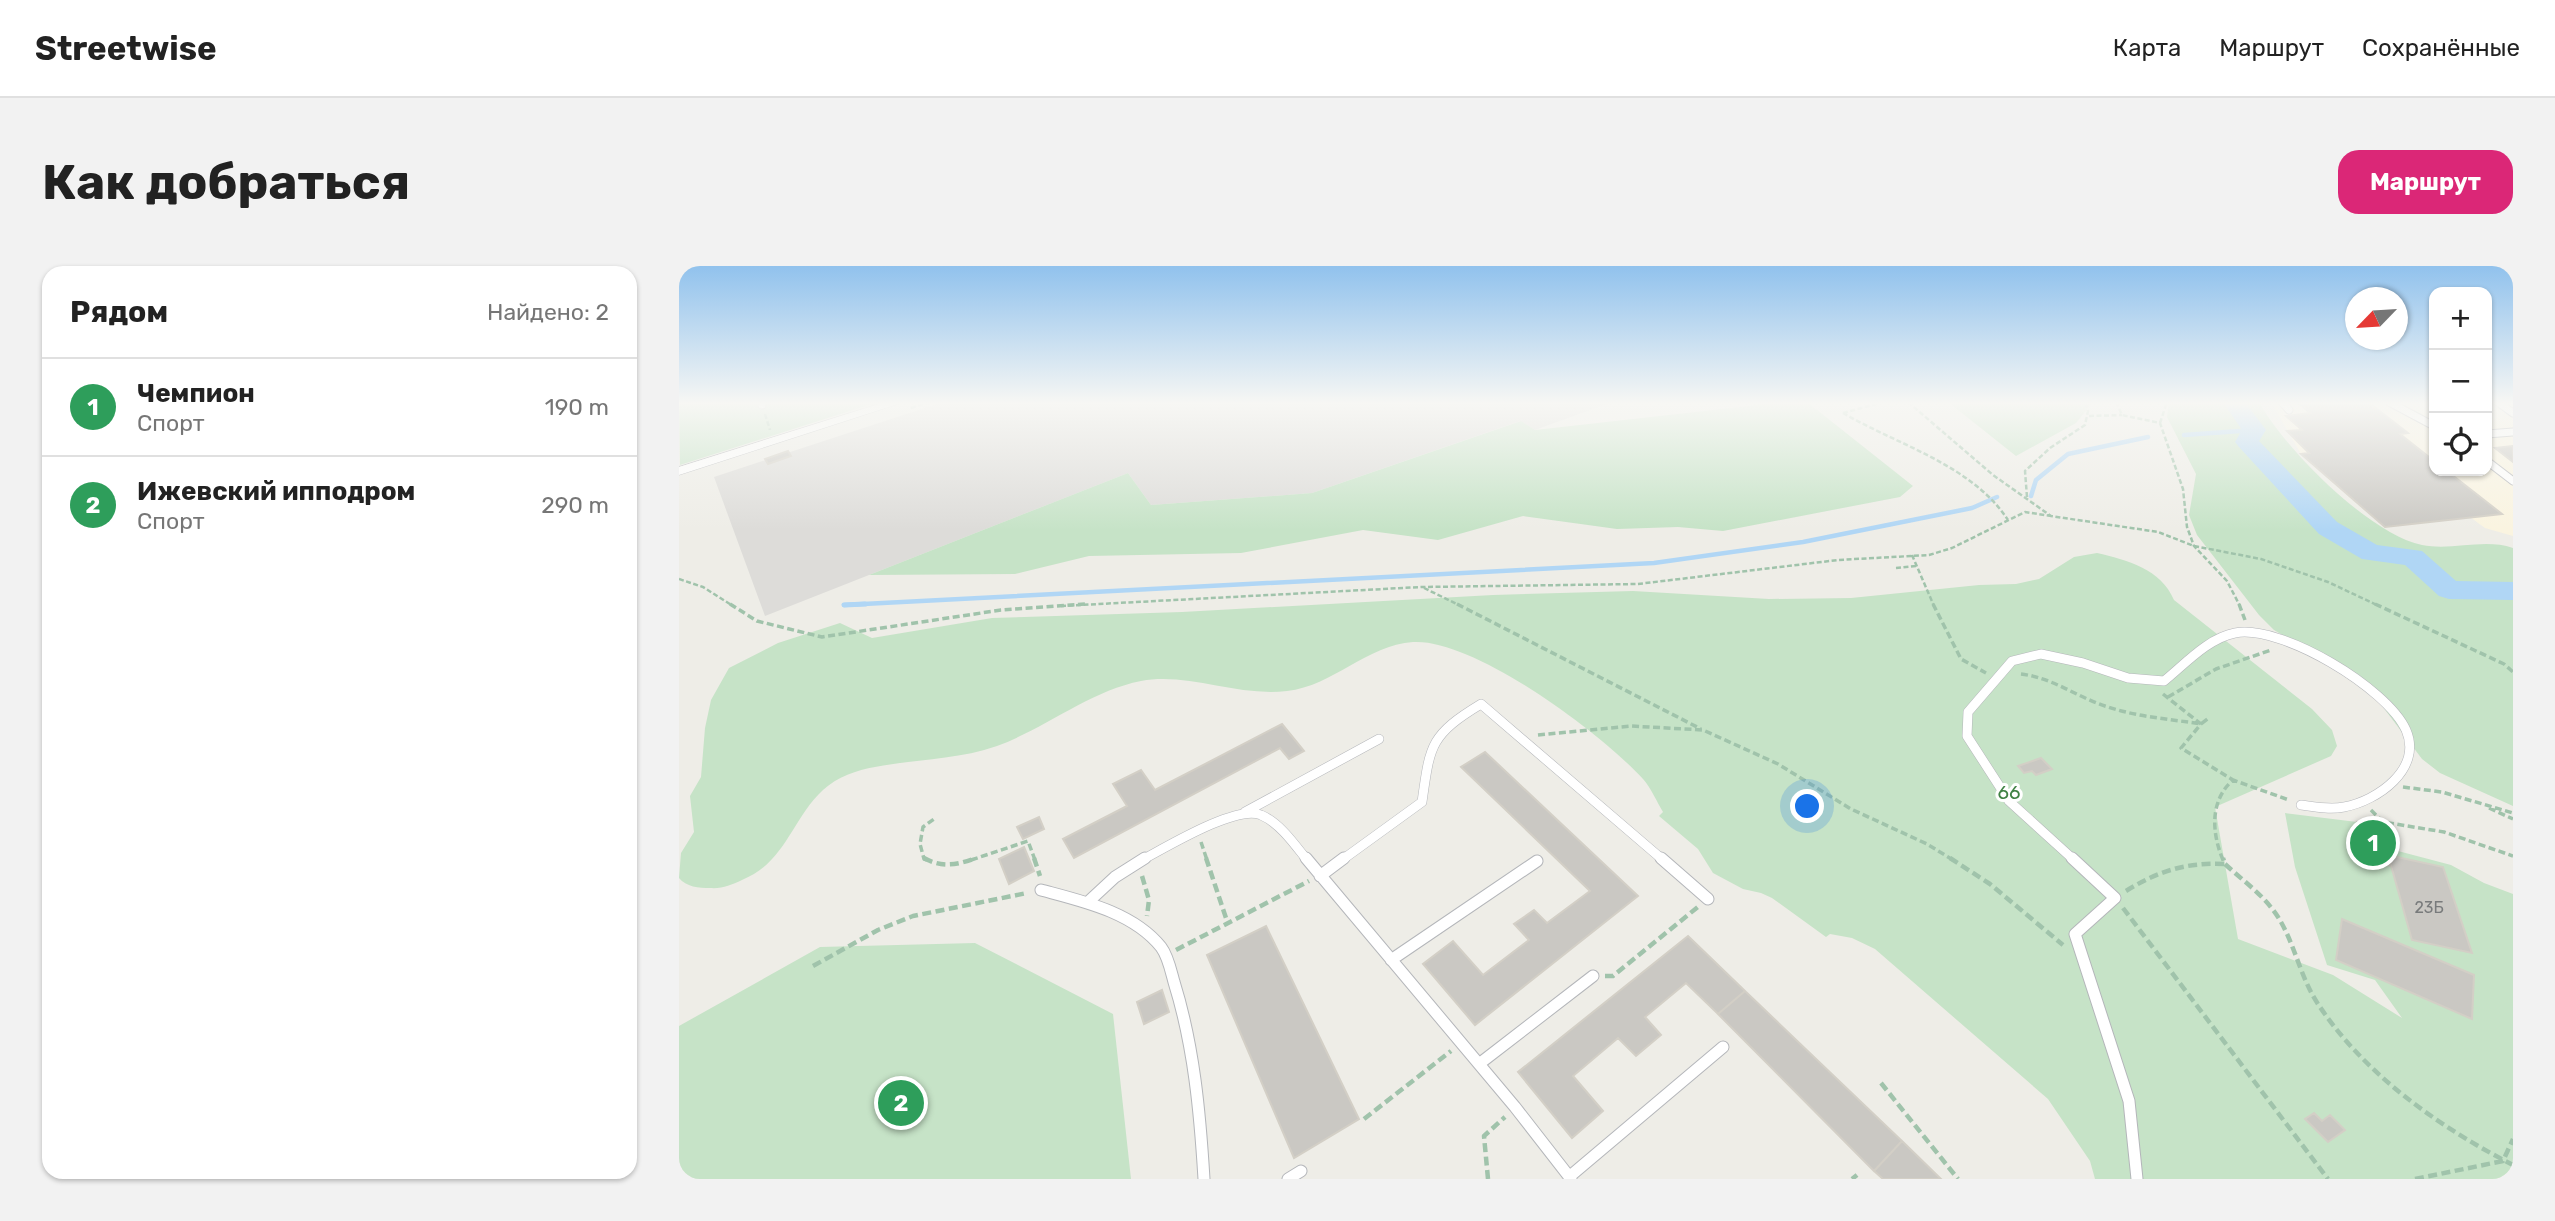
<!DOCTYPE html>
<html lang="ru">
<meta charset="utf-8">
<style>
:root{--surface:#fff;--page:#f2f2f2;--text:#222;--muted:#767676;--line:#e0e0e0;--accent:#db2777}
body{margin:0;font-family:Rubik,sans-serif;background:var(--page);color:var(--text)}
.controls{position:absolute;right:21px;top:21px;display:grid;overflow:hidden;border-radius:14px;box-shadow:0 2px 5px #0004}
.controls button{width:63px;height:63px;display:grid;place-items:center;padding:0;border:0;border-bottom:2px solid var(--line);background:var(--surface);color:var(--text);font:35px sans-serif}
.compass{position:absolute;left:1666px;top:21px;width:63px;height:63px;border-radius:50%;background:var(--surface);box-shadow:0 2px 5px #0004;rotate:245deg}
.you{position:absolute;left:1129px;top:541px;width:24px;height:24px;margin:-18px;border:5px solid #fff;border-radius:50%;background:#1a73e8;box-shadow:0 0 0 10px #1a73e833}
.badge{display:grid;place-items:center;width:46px;height:46px;border-radius:50%;background:var(--accent);color:#fff;font-size:23px;font-weight:700}
.pin{position:absolute;translate:-50% -50%;border:4px solid #fff;box-shadow:0 2px 7px #0006}
.list{margin:0;padding:0;list-style:none}
h2{display:flex;justify-content:space-between;align-items:center;height:91px;margin:0;padding:0 28px;font-size:30px}
h2 small{font-size:23px;font-weight:400;color:var(--muted)}
.list li{display:grid;grid-template-columns:46px 1fr auto;gap:21px;align-items:center;box-sizing:border-box;height:98px;padding:0 28px;border-top:2px solid var(--line)}
.list b{display:block;font-size:26px;white-space:nowrap}
.list p{margin:0;font-size:23px;white-space:nowrap;color:var(--muted)}
.list em{font-size:23px;font-style:normal;color:var(--muted)}
.icon{flex:none;width:38px;height:38px;fill:none;stroke:currentColor;stroke-width:2;stroke-linecap:round;stroke-linejoin:round}
.map{position:relative;flex:none;width:1834px;height:913px;overflow:hidden;border-radius:21px}
header{display:flex;align-items:center;gap:42px;box-sizing:border-box;height:98px;padding:0 35px;background:var(--surface);border-bottom:2px solid var(--line)}
header strong{font-size:33px}
nav{display:flex;gap:38px;margin-inline-start:auto;font-size:24px}
.intro{display:flex;align-items:center;justify-content:space-between;box-sizing:border-box;height:168px;padding:0 42px}
h1{margin:0;font-size:49px}
.button{padding:18px 32px;border-radius:21px;background:var(--accent);color:#fff;font-size:24px;font-weight:700}
main{display:flex;gap:42px;padding:0 42px}
aside{flex:1;background:var(--surface);border-radius:21px;box-shadow:0 2px 5px #0004}
.map>svg:first-child{display:block}
.commercial{fill:#faf4e0}
.industrial{fill:#dddcd9}
.green{fill:#c6e3c7}
.lines{fill:none;stroke-linecap:round;stroke-linejoin:round}
.stream-far1{stroke:#b0d6f5;stroke-width:4.5}
.stream{stroke:#b0d6f5;stroke-width:5}
.river{fill:#b0d6f5;fill-rule:evenodd}
.building{fill:#cac8c3;stroke:#d3cfc6;stroke-width:2}
.lane-far2-casing{stroke:#b4b6ba;stroke-width:9}
.lane-far1-casing{stroke:#b4b6ba;stroke-width:10}
.lane-casing{stroke:#b4b6ba;stroke-width:13}
.street-casing{stroke:#b4b6ba;stroke-width:1}
.path-far2{stroke:#a0c3ab;stroke-width:2.5;stroke-dasharray:5 2.5;stroke-linecap:butt}
.path-far1{stroke:#a0c3ab;stroke-width:3.5;stroke-dasharray:7 3.5;stroke-linecap:butt}
.path{stroke:#a0c3ab;stroke-width:4.5;stroke-dasharray:9 4.5;stroke-linecap:butt}
.lane-far2{stroke:#fff;stroke-width:7}
.lane-far1{stroke:#fff;stroke-width:9}
.lane{stroke:#fff;stroke-width:11}
.street{fill:#fff;fill-rule:evenodd}
.labels{text-anchor:middle;stroke-width:6;stroke-linejoin:round;paint-order:stroke}
.number-label{font-size:16px;fill:#797b7c}
.park-label{font-size:19px;fill:#408244;stroke:#fff}
</style>
<header>
<strong>Streetwise</strong>
<nav><a>Карта</a><a>Маршрут</a><a>Сохранённые</a></nav>
</header>
<div class="intro"><h1>Как добраться</h1><a class="button">Маршрут</a></div>
<main>
<aside>
<h2>Рядом<small>Найдено: 2</small></h2>
<ul class="list">
<li><span class="badge" style="background:#2e9e5b">1</span><div><b>Чемпион</b><p>Спорт</p></div><em>190 m</em></li>
<li><span class="badge" style="background:#2e9e5b">2</span><div><b>Ижевский ипподром</b><p>Спорт</p></div><em>290 m</em></li>
</ul>
</aside>
<div class="map">
<svg width="1834" height="913" viewBox="0 0 1834 913">
<rect width="100%" height="100%" fill="#eeede7"/>
<path class="commercial" d="M 1592,136 L 1755,136 L 1755,205 L 1808,205 L 1808,136 L 1834,136 L 1834,270 L 1806,262 L 1791,251 L 1706,261 L 1622,188 Z"/>
<path class="industrial" d="M 264,136 L 933,136 L 856,164 L 841,155 L 633,227 L 472,239 L 449,207 L 86,350 L 35,211 Z"/>
<path class="green" d="M 0,136 L 199,136 L 1,199 Z
M 1105,136 L 1128,136 L 1234,220 L 1221,231 L 1044,265 L 999,261 L 938,263 L 844,250 L 759,274 L 684,264 L 562,287 L 410,290 L 336,308 L 190,309 L 449,207 L 472,239 L 633,227 L 842,155 L 856,164 Z
M 1269,136 L 1414,136 L 1397,157 L 1337,190 Z
M 1490,136 L 1580,136 C 1606,183 1690,268 1743,279 C 1773,285 1805,272 1834,282 L 1834,540 L 1761,507 L 1743,493 L 1698,433 L 1673,410 L 1595,364 L 1580,349 L 1518,269 L 1510,249 L 1517,208 L 1488,151 Z
M 1418,287 C 1448,294 1482,303 1495,334 L 1633,443 L 1653,464 L 1658,480 L 1652,490 L 1536,541 L 1559,673 L 1654,709 L 1723,752 L 1696,714 L 1648,699 L 1616,601 L 1606,547 L 1678,556 L 1708,563 L 1719,585 L 1772,599 L 1805,617 L 1834,628 L 1834,913 L 1416,913 L 1411,895 L 1369,833 L 1196,683 L 1173,672 L 1151,668 L 1147,671 L 1093,632 L 1082,627 L 1064,623 L 1034,607 L 1019,583 L 980,550 L 984,546 C 978,536 972,522 964,513 C 923,468 795,372 734,376 C 688,379 654,420 608,425 C 558,431 509,406 462,415 C 411,425 367,462 318,480 C 278,494 237,493 196,501 C 178,504 158,511 144,524 C 112,554 107,596 63,614 C 52,619 43,623 31,622 C 20,622 7,621 0,612 L 2,587 L 15,566 L 11,530 L 22,511 L 26,462 L 32,434 L 50,402 L 99,377 L 161,357 L 193,372 L 313,352 L 503,346 L 814,329 L 954,325 L 1090,333 L 1172,332 L 1300,319 L 1337,318 L 1360,313 L 1395,291 Z
M 296,677 L 434,748 L 452,913 L 0,913 L 0,760 L 141,681 Z"/>
<g class="lines">
<path class="stream-far1" d="M 1505,169 L 1575,164
M 1352,230 L 1357,214 L 1389,188 L 1469,171
M 165,339 L 975,297 L 1124,276 L 1293,242 L 1318,231"/>
<path class="stream" d="M 165,339 L 186,338"/>
<path class="river" d="M 1544,136 L 1566,136 L 1587,164 L 1580,175 L 1658,256 L 1698,279 L 1743,285 L 1777,315 L 1834,316 L 1834,334 L 1770,333 L 1760,330 L 1726,299 L 1683,293 L 1640,268 L 1560,181 L 1556,176 L 1563,164 Z"/>
</g>
<path class="building" d="M 1618,136 L 1689,136 L 1729,167 L 1721,168 L 1755,195 L 1755,205 L 1768,205 L 1823,248 L 1706,261 L 1622,188 L 1630,187 L 1608,165 L 1623,164 L 1607,150 L 1631,147 Z
M 1834,180 L 1834,196 L 1816,182 Z
M 109,185 L 112,190 L 89,198 L 86,193 Z
M 603,458 L 625,485 L 610,493 L 601,482 L 395,592 L 384,573 L 448,540 L 434,518 L 462,504 L 476,524 Z
M 806,486 L 959,630 L 796,759 L 744,698 L 774,675 L 804,709 L 850,674 L 835,658 L 855,644 L 868,657 L 911,625 L 782,501 Z
M 1362,492 L 1373,503 L 1357,509 L 1353,505 L 1345,507 L 1339,500 Z
M 360,551 L 365,563 L 344,573 L 338,561 Z
M 1678,556 L 1701,560 L 1712,600 L 1687,594 Z
M 345,581 L 355,605 L 330,618 L 320,593 Z
M 1709,589 L 1764,601 L 1793,687 L 1733,674 Z
M 1663,653 L 1795,709 L 1793,753 L 1657,694 Z
M 587,660 L 680,853 L 615,892 L 528,689 Z
M 1009,670 L 1066,725 L 1039,748 L 1007,717 L 966,751 L 982,769 L 957,790 L 939,772 L 894,810 L 924,845 L 893,872 L 839,806 Z
M 483,724 L 490,746 L 465,758 L 458,736 Z
M 1066,725 L 1223,875 L 1195,905 L 1039,748 Z
M 1635,847 L 1643,855 L 1651,849 L 1666,864 L 1649,876 L 1626,853 Z
M 1223,875 L 1262,913 L 1204,913 L 1195,905 Z"/>
<g class="lines">
<g class="lane-far2-casing">
<path id="lane-far2" d="M 83,136 L 83,139
M 1603,136 L 1610,144
M 1710,136 L 1755,160
M 1819,136 L 1834,147
M 1808,168 L 1834,166
M 1808,195 L 1834,215"/>
</g>
<g class="lane-far1-casing">
<path id="lane-far1" d="M 566,546 L 700,473
M 463,594 C 486,582 558,538 582,549 C 601,557 616,579 628,594
M 663,594 L 743,536 C 751,479 751,469 802,438 L 984,594
M 1395,594 L 1330,535 L 1288,470 L 1289,446 L 1333,395 L 1362,388 L 1404,397 L 1449,412 L 1485,415 C 1505,399 1529,372 1556,367 C 1602,358 1708,422 1727,464 C 1744,503 1698,535 1665,541 C 1651,544 1636,541 1622,539"/>
</g>
<g class="lane-casing">
<path id="lane" d="M 627,592 L 836,841 L 892,913
M 982,592 L 1029,633
M 1393,592 L 1436,632 L 1396,668 L 1450,835 L 1458,913
M 641,610 L 665,592
M 362,624 C 403,635 454,646 482,681 C 489,690 492,705 495,716 C 515,780 521,847 525,913
M 408,637 L 436,611 L 466,592
M 712,694 L 858,595
M 800,798 L 914,710
M 890,911 L 1044,781
M 609,913 L 622,905"/>
</g>
<g class="street-casing">
<path id="street" d="M 206,136 L 225,136 L 0,209 L 0,201 Z"/>
</g>
<path class="path-far2" d="M 1229,136 L 1314,209 L 1372,250 L 1479,266 L 1515,280 L 1582,293 L 1649,316 L 1700,340
M 1437,136 L 1443,149 L 1481,157 L 1504,223 L 1508,261 L 1515,280 L 1548,315 L 1561,340
M 232,142 L 250,136
M 1164,147 C 1219,179 1293,199 1329,254
M 1164,147 L 1204,136
M 86,148 L 91,164
M 1410,150 L 1443,149
M 1481,157 L 1488,136
M 1348,231 L 1346,205 L 1371,182 L 1406,159 L 1409,145 L 1406,136
M 1233,289 L 1255,340
M 1217,302 L 1238,300
M 0,313 L 24,321 L 54,340
M 745,322 L 782,340
M 382,340 L 742,321 L 959,318 L 1159,294 L 1250,289 L 1273,282 L 1346,246 L 1372,250"/>
<path class="path-far1" d="M 51,338 L 78,355 L 143,371 L 322,344 L 407,338
M 778,338 L 1022,463
M 1254,338 L 1282,393 L 1307,407
M 1560,338 L 1566,354
M 1696,338 L 1825,398 L 1834,406
M 1342,408 C 1375,412 1399,432 1429,441 C 1459,451 1491,453 1522,458 L 1531,451
M 1484,428 L 1522,458 L 1502,482 L 1554,514
M 1489,431 L 1537,403 L 1592,384
M 859,469 L 952,460 L 1024,464 L 1099,498 L 1172,543 L 1248,578 L 1274,594
M 1724,521 L 1763,526 L 1834,547
M 1810,542 L 1834,553
M 1692,544 L 1704,556 L 1765,566 L 1834,590
M 522,576 L 528,594
M 248,594 L 245,593 L 241,578 L 244,561 L 255,553
M 292,594 L 349,575 L 356,594
M 1544,594 C 1533,568 1530,535 1554,514 L 1610,534"/>
<path class="path" d="M 245,592 C 263,602 278,599 297,592
M 355,592 L 361,610
M 527,592 L 549,658
M 1271,592 L 1311,618 L 1384,679
M 1546,598 C 1564,615 1585,629 1599,651 C 1616,678 1621,711 1639,738 C 1685,808 1760,861 1834,899
M 463,610 L 470,634 L 468,650
M 1447,625 C 1479,605 1508,596 1546,598 L 1544,592
M 1444,642 L 1649,913
M 497,684 L 630,615
M 134,700 L 199,664 L 234,650 L 348,627
M 926,710 L 934,710 L 1020,640
M 1202,817 L 1279,913
M 685,853 L 772,785
M 809,913 L 805,870 L 826,851
M 1173,913 L 1178,909
M 1736,913 L 1824,895 L 1834,873"/>
<use href="#lane-far2" class="lane-far2"/>
<use href="#lane-far1" class="lane-far1"/>
<use href="#lane" class="lane"/>
<use href="#street" class="street"/>
</g>
<linearGradient id="sky" x2="0" y2="1"><stop stop-color="#91c2ed"/><stop offset="0.52" stop-color="#f7f7f4"/><stop offset="1" stop-color="#f7f7f4" stop-opacity="0"/></linearGradient>
<rect width="1834" height="264" fill="url(#sky)"/>
<g class="labels">
<g class="number-label">
<text x="1750" y="647">23Б</text>
</g>
<g class="park-label">
<text x="1330" y="533">66</text>
</g>
</g>
</svg>
<div class="controls">
<button>+</button>
<button>−</button>
<button><svg class="icon" aria-label="locate" viewBox="0 0 24 24"><circle cx="12" cy="12" r="6"/><path d="M12 2v4M12 18v4M2 12h4M18 12h4"/></svg></button>
</div>
<svg class="compass" viewBox="-18 -18 36 36"><path d="M0-13l5 13h-10z" fill="#e53935"/><path d="M0 13l5-13h-10z" fill="#767676"/></svg>
<div class="you"></div>
<div class="pin badge" style="left:1694px;top:577px;background:#2e9e5b">1</div>
<div class="pin badge" style="left:222px;top:837px;background:#2e9e5b">2</div>
</div>
</main>
